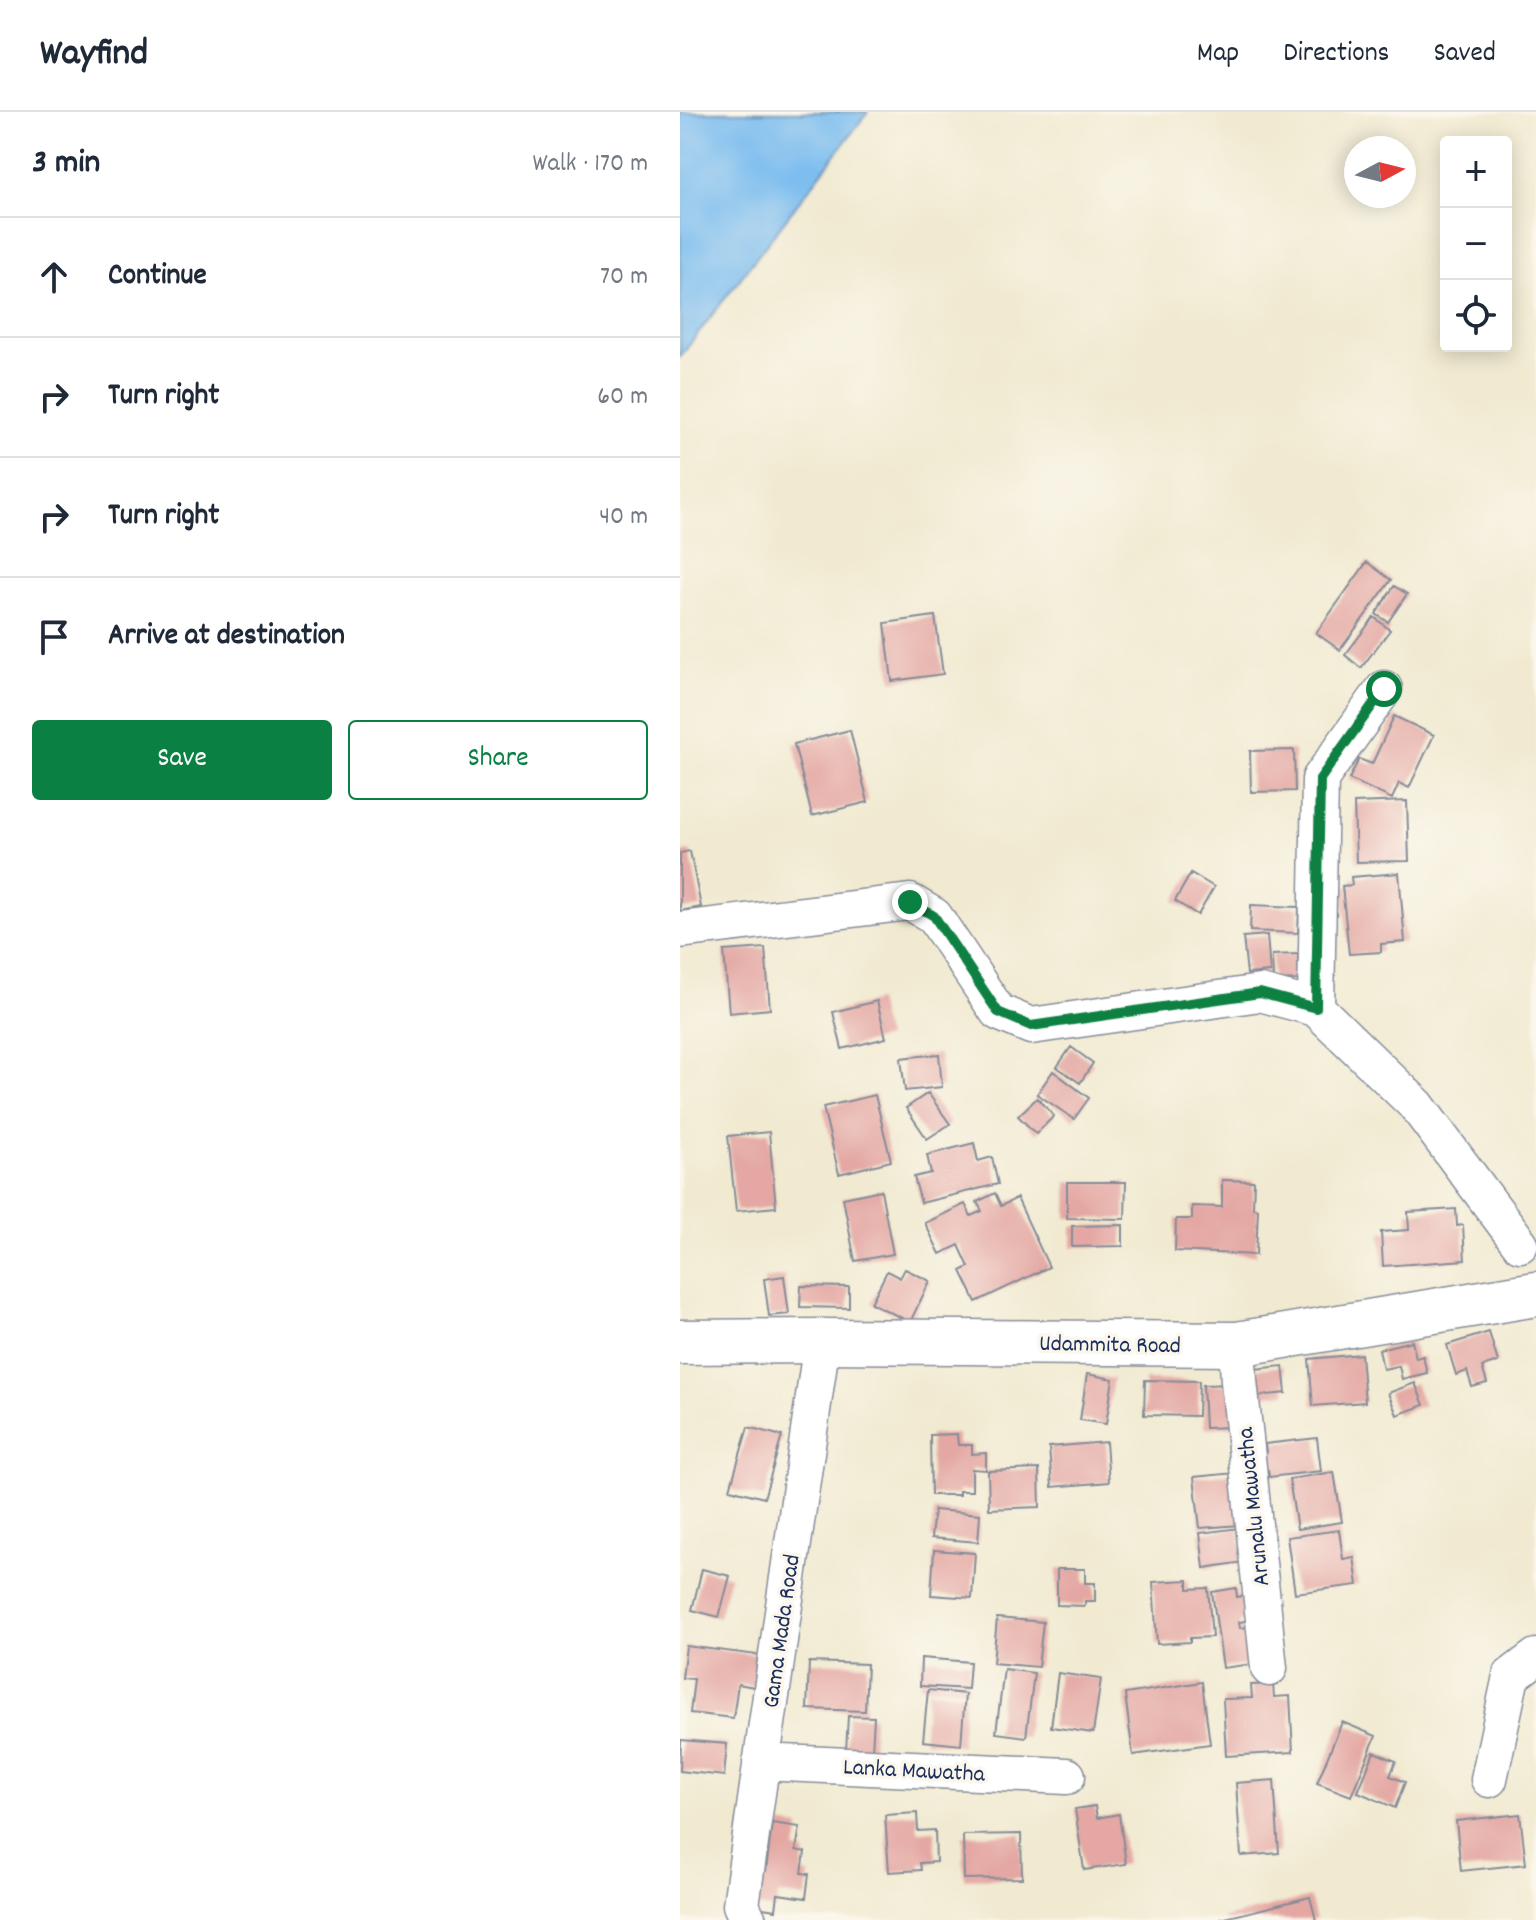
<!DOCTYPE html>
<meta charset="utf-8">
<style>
:root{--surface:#fff;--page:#f6f6f7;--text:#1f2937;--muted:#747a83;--line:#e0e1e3;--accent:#0b8043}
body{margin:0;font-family:Dekko,sans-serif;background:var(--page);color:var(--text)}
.controls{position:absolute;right:24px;top:24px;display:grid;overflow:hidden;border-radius:8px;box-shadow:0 4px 20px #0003}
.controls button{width:72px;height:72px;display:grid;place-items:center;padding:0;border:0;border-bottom:2px solid var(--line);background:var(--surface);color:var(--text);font:40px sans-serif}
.compass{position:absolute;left:664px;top:24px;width:72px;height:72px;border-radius:50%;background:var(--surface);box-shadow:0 4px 20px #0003;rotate:83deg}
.stop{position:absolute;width:24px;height:24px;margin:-18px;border:6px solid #0b8043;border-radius:50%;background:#fff}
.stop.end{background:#0b8043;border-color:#fff;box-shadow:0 2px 8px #0008}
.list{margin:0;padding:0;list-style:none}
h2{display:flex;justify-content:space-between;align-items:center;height:104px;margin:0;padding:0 32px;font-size:34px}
h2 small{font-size:26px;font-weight:400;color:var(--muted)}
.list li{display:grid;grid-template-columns:52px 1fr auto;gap:24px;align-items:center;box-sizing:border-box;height:120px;padding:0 32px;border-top:2px solid var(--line)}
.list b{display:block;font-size:30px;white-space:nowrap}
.list em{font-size:26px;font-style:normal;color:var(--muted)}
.actions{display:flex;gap:16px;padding:24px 32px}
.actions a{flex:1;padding:18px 0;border:2px solid var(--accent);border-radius:8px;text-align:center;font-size:28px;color:var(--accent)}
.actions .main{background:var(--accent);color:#fff}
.icon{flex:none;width:44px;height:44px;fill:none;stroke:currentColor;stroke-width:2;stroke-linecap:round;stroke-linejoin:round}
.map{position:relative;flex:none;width:856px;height:1808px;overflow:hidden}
header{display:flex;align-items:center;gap:48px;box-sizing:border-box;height:112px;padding:0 40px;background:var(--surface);border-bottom:2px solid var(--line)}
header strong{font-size:38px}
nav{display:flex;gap:44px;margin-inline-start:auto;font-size:28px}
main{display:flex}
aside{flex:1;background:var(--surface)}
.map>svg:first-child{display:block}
.water{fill:#79bcef;stroke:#4a76a6;stroke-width:2}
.building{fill:#e4a7a3}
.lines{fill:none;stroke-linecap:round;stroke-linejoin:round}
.minor-casing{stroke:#868c98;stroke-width:39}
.tertiary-casing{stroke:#868c98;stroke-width:47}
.minor{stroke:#fff;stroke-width:36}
.tertiary{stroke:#fff;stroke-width:44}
.route{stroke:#0b8043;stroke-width:10}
.labels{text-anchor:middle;stroke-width:7;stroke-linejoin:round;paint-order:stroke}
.street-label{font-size:24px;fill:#1b2f5e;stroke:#fbf7ec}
</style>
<header>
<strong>Wayfind</strong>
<nav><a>Map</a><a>Directions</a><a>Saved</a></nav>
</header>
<main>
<aside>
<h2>3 min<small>Walk · 170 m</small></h2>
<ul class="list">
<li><svg class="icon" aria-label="ahead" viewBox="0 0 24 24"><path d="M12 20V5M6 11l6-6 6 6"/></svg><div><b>Continue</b></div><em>70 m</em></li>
<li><svg class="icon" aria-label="right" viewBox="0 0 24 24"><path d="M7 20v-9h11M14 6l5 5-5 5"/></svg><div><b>Turn right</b></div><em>60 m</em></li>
<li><svg class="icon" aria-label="right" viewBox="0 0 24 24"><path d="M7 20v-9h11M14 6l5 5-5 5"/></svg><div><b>Turn right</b></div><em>40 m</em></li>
<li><svg class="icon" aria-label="arrive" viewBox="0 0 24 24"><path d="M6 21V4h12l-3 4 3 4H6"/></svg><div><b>Arrive at destination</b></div></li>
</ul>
<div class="actions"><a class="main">Save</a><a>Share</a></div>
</aside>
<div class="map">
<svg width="856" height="1808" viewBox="0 0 856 1808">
<rect width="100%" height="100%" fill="#fbf7ec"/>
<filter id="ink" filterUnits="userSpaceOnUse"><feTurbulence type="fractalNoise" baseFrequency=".0125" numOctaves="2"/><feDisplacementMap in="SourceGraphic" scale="16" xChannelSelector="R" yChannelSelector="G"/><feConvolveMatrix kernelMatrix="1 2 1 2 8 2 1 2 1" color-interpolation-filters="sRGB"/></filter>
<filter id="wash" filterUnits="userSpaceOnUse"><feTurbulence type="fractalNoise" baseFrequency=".006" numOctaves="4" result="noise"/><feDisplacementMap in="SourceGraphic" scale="32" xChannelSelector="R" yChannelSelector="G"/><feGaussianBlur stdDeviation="1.8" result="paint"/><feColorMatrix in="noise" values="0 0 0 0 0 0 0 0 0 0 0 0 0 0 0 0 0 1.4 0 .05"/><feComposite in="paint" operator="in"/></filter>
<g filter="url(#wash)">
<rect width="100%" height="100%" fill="#f1ead1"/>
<path class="water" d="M 0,0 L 188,0 L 0,245 Z"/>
<g id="blocks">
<path class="building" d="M 687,450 L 711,468 L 660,538 L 636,521 Z
M 714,474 L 727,482 L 708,510 L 696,502 Z
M 255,504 L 263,562 L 212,569 L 205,511 Z
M 694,505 L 710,518 L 681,556 L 665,543 Z
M 714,604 L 754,623 L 729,676 L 719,671 L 712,687 L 669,667 L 679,647 L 692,652 Z
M 170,618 L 188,690 L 132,704 L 114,632 Z
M 614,638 L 615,679 L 571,680 L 570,639 Z
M 727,689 L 729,749 L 676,750 L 674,691 Z
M 10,739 L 21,795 L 0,799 L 0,741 Z
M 511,761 L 534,775 L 518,803 L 495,789 Z
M 719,761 L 725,830 L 701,832 L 701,840 L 669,842 L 662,774 L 672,773 L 671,765 Z
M 571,793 L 619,795 L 618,821 L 570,819 Z
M 587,823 L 590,860 L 567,862 L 563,825 Z
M 85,836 L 90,897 L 49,901 L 44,839 Z
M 618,842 L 619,868 L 593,869 L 592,843 Z
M 197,889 L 206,926 L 162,937 L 153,900 Z
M 391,935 L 413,951 L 400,971 L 377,955 Z
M 259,942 L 262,975 L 225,979 L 221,946 Z
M 373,959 L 409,986 L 394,1007 L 357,982 Z
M 248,981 L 270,1012 L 247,1027 L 226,996 Z
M 195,983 L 211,1049 L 159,1062 L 143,995 Z
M 357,986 L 374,1004 L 356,1022 L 338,1004 Z
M 89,1020 L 96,1095 L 56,1099 L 48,1024 Z
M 294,1031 L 298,1049 L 312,1045 L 318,1072 L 241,1091 L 234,1065 L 251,1061 L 247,1043 Z
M 542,1068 L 574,1069 L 573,1096 L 578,1097 L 576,1143 L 495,1139 L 496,1107 L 512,1107 L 512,1094 L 542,1095 Z
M 387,1070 L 446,1070 L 445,1107 L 387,1106 Z
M 201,1078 L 213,1142 L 175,1149 L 163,1086 Z
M 315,1081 L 321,1094 L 337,1086 L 369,1155 L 296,1190 L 281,1159 L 289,1155 L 279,1133 L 260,1142 L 245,1111 L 285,1092 L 291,1104 L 302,1099 L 297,1090 Z
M 776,1097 L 777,1114 L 783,1113 L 785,1148 L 703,1154 L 701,1120 L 729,1118 L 728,1100 Z
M 443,1113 L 443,1134 L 392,1135 L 392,1114 Z
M 225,1157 L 250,1169 L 230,1210 L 191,1191 L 207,1159 L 220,1166 Z
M 104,1164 L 109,1202 L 89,1204 L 84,1167 Z
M 121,1174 L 169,1175 L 169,1196 L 120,1195 Z
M 809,1220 L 818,1250 L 802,1255 L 807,1271 L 792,1275 L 787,1259 L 776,1263 L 767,1233 Z
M 732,1229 L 736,1246 L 743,1244 L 747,1261 L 722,1267 L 719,1254 L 703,1257 L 699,1237 Z
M 681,1242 L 685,1290 L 633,1294 L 629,1247 Z
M 603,1254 L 606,1281 L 579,1284 L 575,1257 Z
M 407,1262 L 433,1267 L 426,1312 L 400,1308 Z
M 465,1268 L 519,1269 L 518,1304 L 464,1303 Z
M 735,1271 L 744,1293 L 717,1303 L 708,1281 Z
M 552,1272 L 553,1315 L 525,1316 L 523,1273 Z
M 68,1315 L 102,1324 L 84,1386 L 50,1377 Z
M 277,1322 L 278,1333 L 292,1333 L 292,1342 L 306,1341 L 306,1358 L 292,1357 L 292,1379 L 279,1379 L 279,1383 L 251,1383 L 250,1323 Z
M 637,1326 L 641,1359 L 589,1365 L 588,1358 L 576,1359 L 574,1341 L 586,1340 L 585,1332 Z
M 426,1330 L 429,1370 L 372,1375 L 369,1335 Z
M 359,1357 L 360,1395 L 309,1397 L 308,1359 Z
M 654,1360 L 662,1410 L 617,1417 L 609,1367 Z
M 555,1361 L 561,1413 L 520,1416 L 514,1365 Z
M 254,1398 L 300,1402 L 298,1430 L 251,1426 Z
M 559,1416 L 564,1450 L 524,1456 L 520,1421 Z
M 659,1418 L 663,1447 L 674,1445 L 678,1473 L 615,1481 L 607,1425 Z
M 254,1438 L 295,1441 L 292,1486 L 251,1483 Z
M 22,1457 L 50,1464 L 39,1505 L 12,1498 Z
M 377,1457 L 405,1457 L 405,1471 L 415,1471 L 415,1489 L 405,1489 L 405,1494 L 377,1493 Z
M 508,1468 L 508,1477 L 528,1476 L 532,1525 L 510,1526 L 510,1530 L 477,1532 L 473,1470 Z
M 556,1476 L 557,1485 L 574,1482 L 578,1507 L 559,1510 L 560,1516 L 575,1514 L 580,1551 L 543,1556 L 532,1480 Z
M 317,1506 L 363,1510 L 358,1555 L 313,1551 Z
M 6,1534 L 78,1543 L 74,1575 L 58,1572 L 53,1606 L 10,1601 L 14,1567 L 2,1566 Z
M 241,1546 L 290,1550 L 288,1577 L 240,1574 Z
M 129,1550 L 187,1552 L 185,1599 L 127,1597 Z
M 324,1557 L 354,1561 L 346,1625 L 316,1621 Z
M 378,1561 L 421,1567 L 413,1621 L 371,1615 Z
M 522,1570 L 530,1632 L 453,1643 L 445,1582 Z
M 593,1572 L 594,1585 L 610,1584 L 613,1640 L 546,1644 L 543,1587 L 572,1586 L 571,1573 Z
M 248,1578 L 285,1582 L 281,1633 L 243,1629 Z
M 168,1604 L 194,1605 L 192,1640 L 166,1639 Z
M 662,1610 L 696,1624 L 671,1684 L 637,1671 Z
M 1,1628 L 47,1632 L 44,1664 L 0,1659 Z
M 694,1640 L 716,1649 L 710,1664 L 725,1670 L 715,1696 L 678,1680 Z
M 594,1668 L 599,1741 L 561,1744 L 556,1671 Z
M 415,1694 L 417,1706 L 439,1702 L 446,1752 L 404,1758 L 395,1697 Z
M 237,1701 L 238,1719 L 255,1718 L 256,1750 L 240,1751 L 241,1758 L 209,1760 L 205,1703 Z
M 840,1702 L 846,1752 L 781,1759 L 776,1709 Z
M 92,1711 L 120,1715 L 116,1738 L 125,1740 L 122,1761 L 129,1762 L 126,1786 L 98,1782 L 96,1798 L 70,1794 L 75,1758 L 86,1759 Z
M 341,1722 L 342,1766 L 284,1767 L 283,1723 Z
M 630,1785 L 636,1808 L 541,1808 L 541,1807 Z"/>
</g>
</g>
<g filter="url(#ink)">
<use href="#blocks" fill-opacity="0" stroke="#868c98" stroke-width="2"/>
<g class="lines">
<g class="minor-casing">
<path id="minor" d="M 704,577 L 640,667 L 636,896 L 737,994 L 840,1132
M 0,818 L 230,790 L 254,804 L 318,900 L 351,914 L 580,881 L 636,896
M 557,1232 L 559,1269 L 589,1556
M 81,1650 L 387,1664
M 809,1667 L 831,1564 L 856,1545
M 68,1808 L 61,1793 L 142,1229"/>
</g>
<g class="tertiary-casing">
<path id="tertiary" d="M 0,1230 L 142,1229 L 557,1232 L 856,1182"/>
</g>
<use href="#minor" class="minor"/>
<use href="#tertiary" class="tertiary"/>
</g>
</g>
<g class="lines" filter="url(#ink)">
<path class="route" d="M 230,790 L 254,804 L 318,900 L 351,914 L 580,881 L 636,896 L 640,667 L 704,577"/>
</g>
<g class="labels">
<g class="street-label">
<text transform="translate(430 1231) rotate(1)" y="8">Udammita Road</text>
<text transform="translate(572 1395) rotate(-96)" y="8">Arunalu Mawatha</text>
<text transform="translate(100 1519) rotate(-82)" y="8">Gama Mada Road</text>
<text transform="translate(234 1657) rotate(3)" y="8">Lanka Mawatha</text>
</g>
</g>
</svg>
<div class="controls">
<button>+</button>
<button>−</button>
<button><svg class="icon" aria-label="locate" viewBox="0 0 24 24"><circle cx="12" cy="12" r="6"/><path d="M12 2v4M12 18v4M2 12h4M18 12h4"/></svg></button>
</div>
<svg class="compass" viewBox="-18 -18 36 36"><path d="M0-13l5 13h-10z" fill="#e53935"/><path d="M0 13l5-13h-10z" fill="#747a83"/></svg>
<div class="stop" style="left:704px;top:577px"></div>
<div class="stop end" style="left:230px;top:790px"></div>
</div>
</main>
